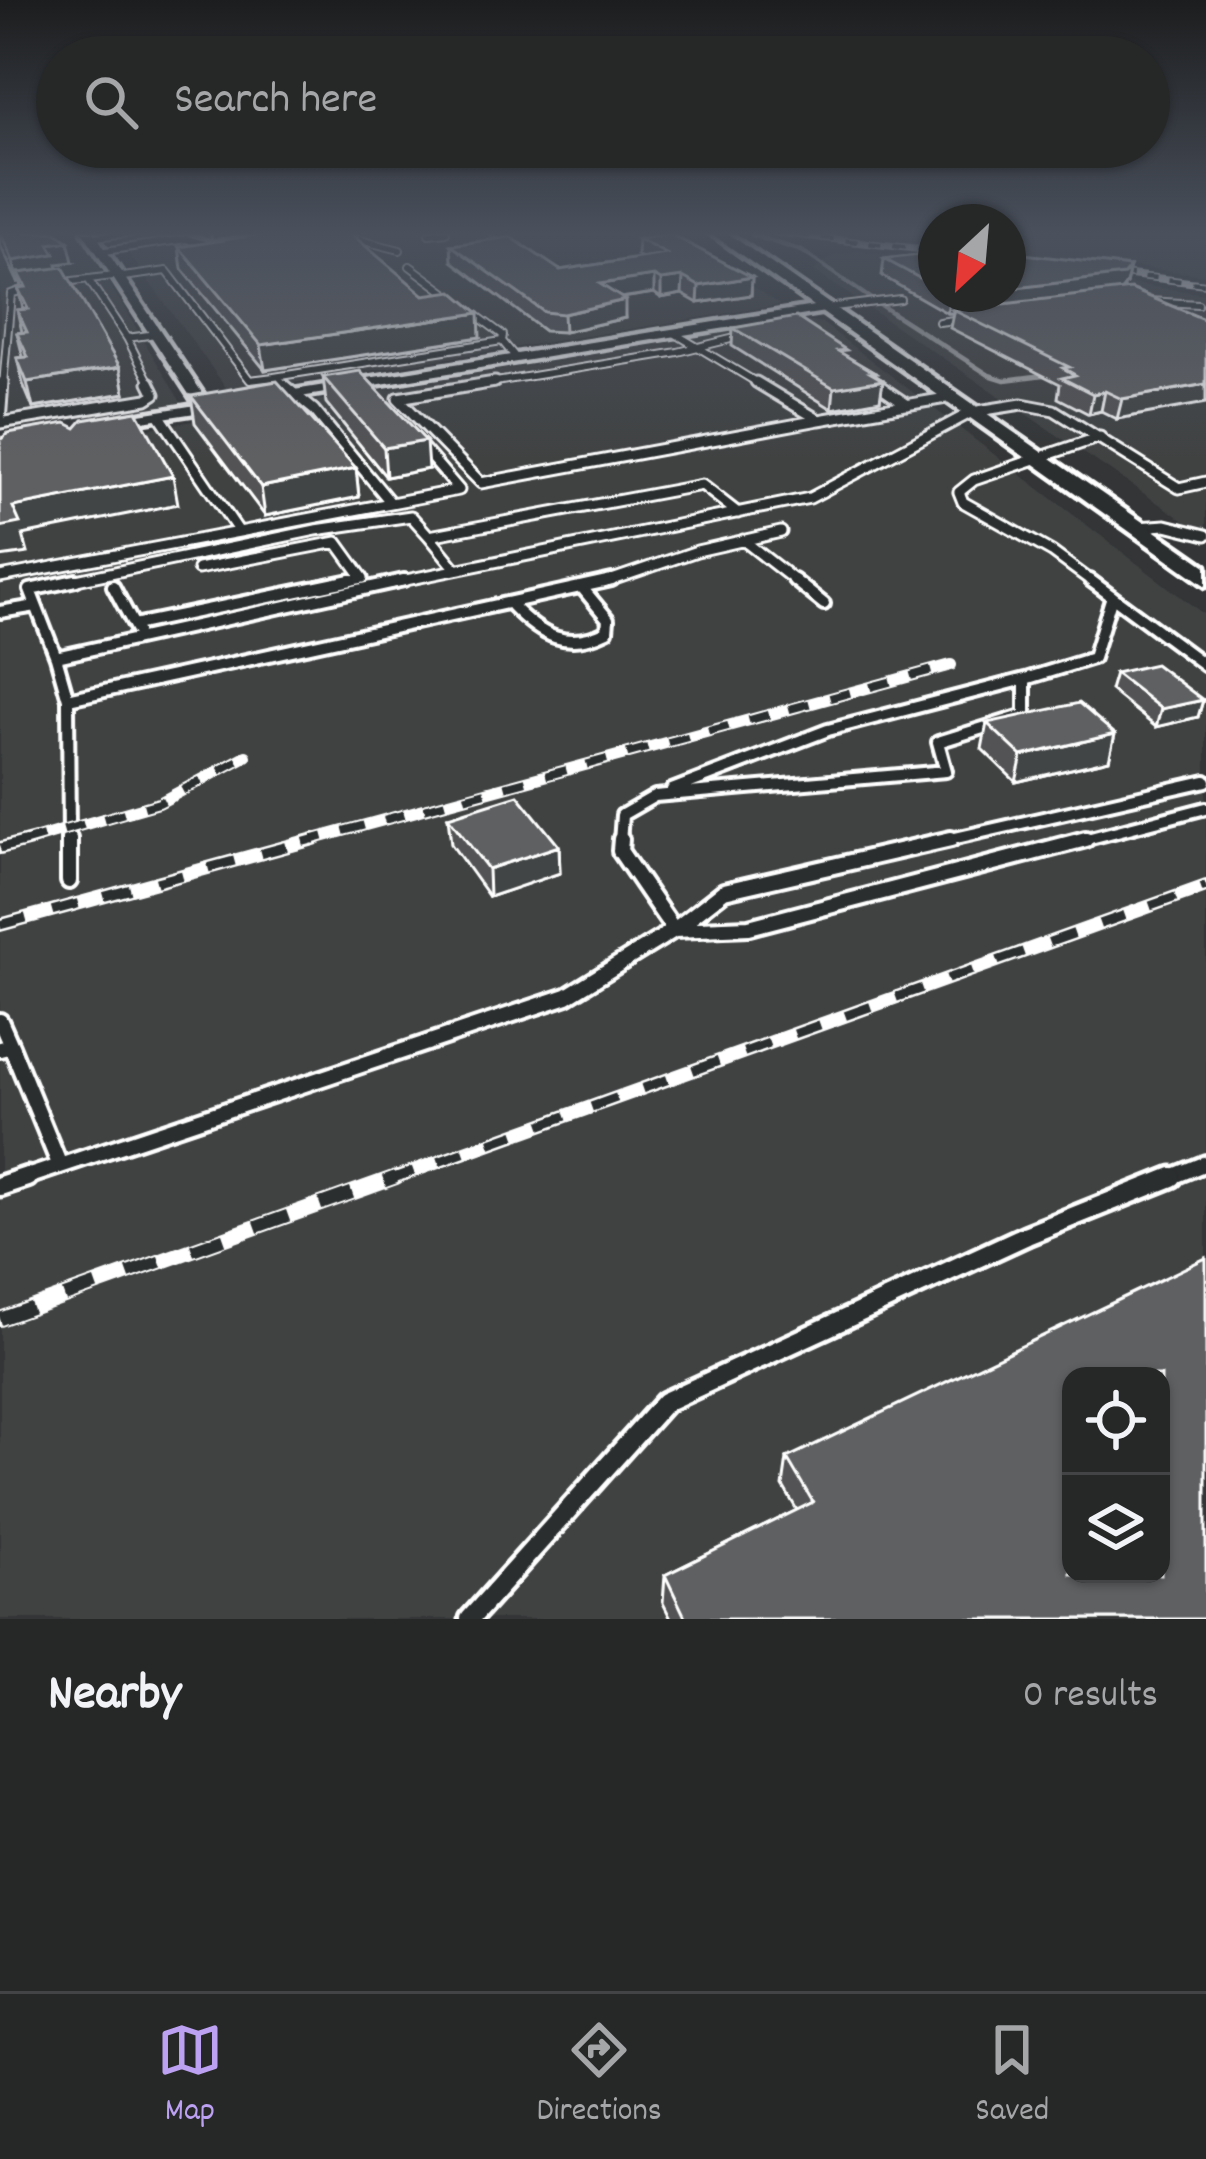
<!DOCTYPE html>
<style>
:root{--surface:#262828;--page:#2e3030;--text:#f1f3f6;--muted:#a4a6a8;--line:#424445;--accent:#bca0f2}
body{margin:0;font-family:Dekko,sans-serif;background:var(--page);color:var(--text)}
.controls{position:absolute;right:36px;bottom:36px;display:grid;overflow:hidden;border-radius:24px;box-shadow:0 3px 9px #0004}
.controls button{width:108px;height:108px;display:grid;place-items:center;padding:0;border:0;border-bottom:3px solid var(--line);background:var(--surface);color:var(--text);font:60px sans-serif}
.compass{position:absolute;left:918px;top:204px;width:108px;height:108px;border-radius:50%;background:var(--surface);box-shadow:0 3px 9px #0004;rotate:206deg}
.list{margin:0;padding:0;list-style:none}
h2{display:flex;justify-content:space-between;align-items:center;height:156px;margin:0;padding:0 48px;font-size:51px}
h2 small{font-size:39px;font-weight:400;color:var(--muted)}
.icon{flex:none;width:66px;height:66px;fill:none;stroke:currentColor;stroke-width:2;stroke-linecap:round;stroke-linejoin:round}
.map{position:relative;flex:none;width:1206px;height:1619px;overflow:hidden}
.search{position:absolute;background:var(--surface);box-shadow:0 3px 9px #0004;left:36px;right:36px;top:36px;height:132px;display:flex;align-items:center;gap:30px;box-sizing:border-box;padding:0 42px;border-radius:66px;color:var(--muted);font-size:45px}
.sheet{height:372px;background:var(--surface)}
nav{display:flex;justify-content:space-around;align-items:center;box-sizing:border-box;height:168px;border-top:3px solid var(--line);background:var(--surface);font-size:33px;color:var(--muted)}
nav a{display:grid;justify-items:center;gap:6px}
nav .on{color:var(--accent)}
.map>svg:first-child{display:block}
.built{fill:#404243;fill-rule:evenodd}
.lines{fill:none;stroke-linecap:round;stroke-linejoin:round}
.stream{stroke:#abacad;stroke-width:4.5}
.service-far4-casing{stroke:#fff;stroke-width:10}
.service-far3-casing{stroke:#fff;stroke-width:15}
.service-far2-casing{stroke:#fff;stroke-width:18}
.service-far1-casing{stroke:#fff;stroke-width:22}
.service-casing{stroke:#fff;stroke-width:27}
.minor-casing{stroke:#fff;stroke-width:9}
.secondary-casing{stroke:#fff;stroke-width:9}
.service-far4{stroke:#2a2d2e;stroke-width:6}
.service-far3{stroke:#2a2d2e;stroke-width:9}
.service-far2{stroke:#2a2d2e;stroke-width:10}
.service-far1{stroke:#2a2d2e;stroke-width:14}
.service{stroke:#2a2d2e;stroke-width:18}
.minor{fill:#2a2d2e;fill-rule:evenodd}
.secondary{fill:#2a2d2e;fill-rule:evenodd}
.rail-far3-casing{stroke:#fff;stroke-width:8}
.rail-far2-casing{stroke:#fff;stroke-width:12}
.rail-far1-casing{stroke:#fff;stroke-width:14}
.rail-casing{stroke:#fff;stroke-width:16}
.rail-far3{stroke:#2a2d2e;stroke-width:4.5;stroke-dasharray:12;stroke-linecap:butt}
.rail-far2{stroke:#2a2d2e;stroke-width:8;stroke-dasharray:21;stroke-linecap:butt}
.rail-far1{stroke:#2a2d2e;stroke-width:9;stroke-dasharray:27;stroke-linecap:butt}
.rail{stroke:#2a2d2e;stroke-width:12;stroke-dasharray:34;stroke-linecap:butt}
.wall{fill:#525354;stroke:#fff;stroke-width:3}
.shaded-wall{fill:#424445;stroke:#fff;stroke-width:3}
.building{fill:#5f6162;stroke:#fff;stroke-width:3;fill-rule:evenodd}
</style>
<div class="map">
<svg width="1206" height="1619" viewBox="0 0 1206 1619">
<rect width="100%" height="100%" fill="#333536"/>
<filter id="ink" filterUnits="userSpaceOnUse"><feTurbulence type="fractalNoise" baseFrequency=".00833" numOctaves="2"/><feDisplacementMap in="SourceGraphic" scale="24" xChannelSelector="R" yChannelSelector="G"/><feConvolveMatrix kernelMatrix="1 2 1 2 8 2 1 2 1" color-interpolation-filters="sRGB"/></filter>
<g filter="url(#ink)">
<path class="built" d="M 0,232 L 80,235 L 182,404 L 0,431 Z
M 113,232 L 661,232 L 679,234 L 780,305 L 230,393 Z
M 1008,232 L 1206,232 L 1206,275 L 1008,252 Z
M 857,251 L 936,259 L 936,294 L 1008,294 L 1008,267 L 1206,294 L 1206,526 L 1195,528 L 814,271 L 834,255 Z
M 802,320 L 822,323 L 1206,616 L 1206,1619 L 0,1619 L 0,453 ZM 1071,1376 L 1161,1376 L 1161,1574 L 1071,1574 Z"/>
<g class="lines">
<path class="stream" d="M 756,233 L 752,235 L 802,251 L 871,299
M 880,305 L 989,375 L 1005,380 L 1051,374"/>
<g class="service-far4-casing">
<path id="service-far4" d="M 493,232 L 505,236
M 429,234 L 446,232
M 340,235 L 400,250
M 95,237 L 135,232
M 105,251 L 186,239 L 215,247
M 410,266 L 503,335 L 502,341 L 516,358
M 123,277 L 167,271 L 250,380 L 274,377 L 284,385
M 88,279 L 127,338
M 57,283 L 121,275
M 1149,301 L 1198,304
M 826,308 L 900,299
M 939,322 L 968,318
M 674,333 L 761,385
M 274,377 L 502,341
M 869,379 L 878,385
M 3,385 L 11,294 L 31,287
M 151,385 L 127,338 L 156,334
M 477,385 L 678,352 L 747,335"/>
</g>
<g class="service-far3-casing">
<path id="service-far3" d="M 280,382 L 314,410 L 391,503
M 495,382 L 398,398 L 481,483 L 819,420
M 756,382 L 819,420 L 952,397
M 874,382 L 908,405
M 160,416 L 239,532 L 459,490 L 416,440
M 0,422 L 3,382
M 0,423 L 147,399 L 155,394 L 149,382
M 1137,527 L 1166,525 L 1206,535
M 743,540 L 798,583
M 198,569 L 337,542 L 363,578 L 337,583
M 456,569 L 429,536 L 702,485 L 738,513
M 0,577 L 239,532
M 62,583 L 316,530 L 411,516 L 429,536
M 391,583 L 810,498 L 972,412 L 1022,404 L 1054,410 L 1179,488 L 1206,482
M 603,583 L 697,551 L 781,532
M 1094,583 L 1052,552 L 963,502 L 959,492 L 974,480 L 1100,437"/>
</g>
<g class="service-far2-casing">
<path id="service-far2" d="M 76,580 L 30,590 L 56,657 L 404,580
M 794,580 L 824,604
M 1090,580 L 1206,666
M 113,586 L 137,631
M 512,606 C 541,636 567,651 607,631 L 608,619 L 584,590
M 0,612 L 36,606
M 134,625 L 351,580
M 56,657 L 68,699 L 69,842
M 68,699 L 612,580
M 672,790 L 828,730 L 1025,679
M 620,842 L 622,815 L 655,796 L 946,771 L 938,742 L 1025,715 L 1025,679 L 1093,658 L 1112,596
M 938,842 L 1206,781
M 1075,842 L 1206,808"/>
</g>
<g class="service-far1-casing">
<path id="service-far1" d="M 69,839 L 69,881
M 621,839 L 620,851 L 674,930 L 749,927 L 1086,839
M 0,1021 L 11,1046
M 0,1049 L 11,1046 L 60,1166
M 18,1180 L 567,996 L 674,930 L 724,891 L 951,839
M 1164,1180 L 1206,1163"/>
</g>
<g class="service-casing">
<path id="service" d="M 0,1186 L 27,1177
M 470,1619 L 665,1402 L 1027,1235 L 1172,1177"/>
</g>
<g class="minor-casing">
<path id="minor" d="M 83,232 L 94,232 L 209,403 L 228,402 L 228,408 L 104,427 L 101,424 L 109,419 L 196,405 Z
M 826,304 L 831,305 L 831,311 L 257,404 L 250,400 L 257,396 Z"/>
</g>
<g class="secondary-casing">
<path id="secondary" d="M 709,232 L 726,232 L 1206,566 L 1206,586 Z"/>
</g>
<use href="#service-far4" class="service-far4"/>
<use href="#service-far3" class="service-far3"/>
<use href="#service-far2" class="service-far2"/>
<use href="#service-far1" class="service-far1"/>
<use href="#service" class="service"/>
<use href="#minor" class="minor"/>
<use href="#secondary" class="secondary"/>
<g class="rail-far3-casing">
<path id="rail-far3" d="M 774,232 L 936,251
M 1097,271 L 1206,284"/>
</g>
<g class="rail-far2-casing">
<path id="rail-far2" d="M 23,842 L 159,803 L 246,756
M 303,842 L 951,665"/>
</g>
<g class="rail-far1-casing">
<path id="rail-far1" d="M 0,848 L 35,839
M 0,925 L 314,839
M 388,1180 L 1206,886"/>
</g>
<g class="rail-casing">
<path id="rail" d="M 0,1319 L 396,1177"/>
</g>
<use href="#rail-far3" class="rail-far3"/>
<use href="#rail-far2" class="rail-far2"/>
<use href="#rail-far1" class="rail-far1"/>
<use href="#rail" class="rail"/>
</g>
<path class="wall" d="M 0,232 L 73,262 L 57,264 L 58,267 L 120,367 L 125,393 L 33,408 L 23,384 L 17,358 L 23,357 L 17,333 L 22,332 L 17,310 L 23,309 L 18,288 L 22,288 L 21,282 L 18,282 L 0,245 Z
M 187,232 L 263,232 L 212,240 Z
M 638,239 L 752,277 L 751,295 L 698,303 L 682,294 L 661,298 L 654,293 L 622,298 L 625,318 L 564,332 L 544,331 L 452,261 L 451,245 L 560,270 L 642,258 L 637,255 Z
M 179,247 L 424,295 L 480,337 L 265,370 L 182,269 Z
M 936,253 L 936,294 L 1008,294 L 1130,267 L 1126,284 L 1122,290 L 1206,320 L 1117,419 L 1101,411 L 1089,414 L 1058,398 L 1060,384 L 950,328 L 953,313 L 947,313 L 882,276 L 884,259 Z
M 733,328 L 845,356 L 875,373 L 875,376 L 883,380 L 880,400 L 832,409 L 732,346 Z
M 323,377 L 428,469 L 386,477 L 326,403 Z
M 191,396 L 356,468 L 359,497 L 265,516 L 195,423 Z
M 1115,673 L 1203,700 L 1198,717 L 1156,727 L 1110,690 Z
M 987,723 L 1115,734 L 1109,760 L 1016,782 L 982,749 Z
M 448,817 L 559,846 L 560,873 L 489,897 L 451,844 Z
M 787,1458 L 1206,1619 L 671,1619 L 663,1603 L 665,1575 L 797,1510 L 783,1486 Z"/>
<path class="shaded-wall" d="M 210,232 L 263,232 L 212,240 Z
M 68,241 L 73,262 L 57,264 L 60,276 L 19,273 L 21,282 L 18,282 L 13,261 L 49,244 Z
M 1130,267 L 1126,284 L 1120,292 L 953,310 L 953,313 L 947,313 L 950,295 L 1008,294 L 1008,289 Z
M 654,276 L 654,293 L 600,301 L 600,284 Z
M 683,277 L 682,294 L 661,298 L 661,280 Z
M 752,277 L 751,295 L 698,303 L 699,286 Z
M 625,300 L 625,318 L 564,332 L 563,314 Z
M 479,313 L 480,337 L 265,370 L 261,345 Z
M 120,367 L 125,393 L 33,408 L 27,382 Z
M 871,373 L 875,373 L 874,382 L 883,380 L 880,400 L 832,409 L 834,388 Z
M 1206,384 L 1206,403 L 1117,419 L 1122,399 Z
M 1105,391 L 1101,411 L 1089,414 L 1093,394 Z
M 426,441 L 428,469 L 386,477 L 384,448 Z
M 356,468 L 359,497 L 265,516 L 261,487 Z
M 173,476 L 178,504 L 23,535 L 28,553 L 0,557 L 0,527 L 13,507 Z
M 1203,700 L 1198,717 L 1156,727 L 1161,709 Z
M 1115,734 L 1109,760 L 1016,782 L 1022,756 Z
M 559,846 L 560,873 L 489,897 L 488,869 Z"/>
<path class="building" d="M 0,232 L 56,232 L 68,241 L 49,244 L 55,254 L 13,261 Z
M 274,232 L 349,232 L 424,295 L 453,291 L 479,313 L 261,345 L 179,247 Z
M 670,234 L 752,277 L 699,286 L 683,277 L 661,280 L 654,276 L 600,284 L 625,300 L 563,314 L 544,312 L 451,245 L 511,237 L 560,270 L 666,254 L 638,239 Z
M 1008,252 L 1130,267 L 1124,275 L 1008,289 Z
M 936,253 L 936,287 L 884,259 Z
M 63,267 L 120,367 L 27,382 L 17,358 L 28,357 L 17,333 L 27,332 L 17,310 L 28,309 L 18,288 L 26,287 L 19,273 Z
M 1131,289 L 1206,320 L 1206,384 L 1122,399 L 1105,391 L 1093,394 L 1062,378 L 1075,375 L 1063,368 L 1069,367 L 953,310 Z
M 796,317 L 846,350 L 838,351 L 875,373 L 871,373 L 883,380 L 834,388 L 733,328 Z
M 360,371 L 426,441 L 384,448 L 323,377 Z
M 277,381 L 356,468 L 261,487 L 191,396 Z
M 137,411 L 173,476 L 13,507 L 20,523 L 0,527 L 0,440 L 8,433 L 66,423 L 76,428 L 83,420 Z
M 1155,664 L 1203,700 L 1161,709 L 1115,673 Z
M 1079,703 L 1115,734 L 1022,756 L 987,723 Z
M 518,795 L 559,846 L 488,869 L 448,817 Z
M 1206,1258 L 1206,1619 L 686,1619 L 665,1575 L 813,1502 L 787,1458 ZM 1071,1376 L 1161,1376 L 1161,1574 L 1071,1574 Z"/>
</g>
<linearGradient id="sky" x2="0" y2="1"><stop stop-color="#1c1d1e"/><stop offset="0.51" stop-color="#4a515d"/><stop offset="1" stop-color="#4a515d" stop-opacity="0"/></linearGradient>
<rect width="1206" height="458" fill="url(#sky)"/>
</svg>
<div class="controls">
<button><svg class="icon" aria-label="locate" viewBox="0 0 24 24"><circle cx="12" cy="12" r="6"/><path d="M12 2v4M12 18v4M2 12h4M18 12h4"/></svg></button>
<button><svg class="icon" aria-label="layers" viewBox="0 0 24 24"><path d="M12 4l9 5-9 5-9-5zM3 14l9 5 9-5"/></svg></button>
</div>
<svg class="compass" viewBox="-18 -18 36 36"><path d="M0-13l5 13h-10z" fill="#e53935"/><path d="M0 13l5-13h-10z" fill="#a4a6a8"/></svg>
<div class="search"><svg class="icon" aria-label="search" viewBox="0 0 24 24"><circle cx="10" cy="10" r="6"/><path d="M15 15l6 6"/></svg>Search here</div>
</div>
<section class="sheet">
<h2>Nearby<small>0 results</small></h2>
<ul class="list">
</ul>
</section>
<nav>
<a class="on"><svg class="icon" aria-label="map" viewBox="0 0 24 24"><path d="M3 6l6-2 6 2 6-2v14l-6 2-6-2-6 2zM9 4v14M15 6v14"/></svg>Map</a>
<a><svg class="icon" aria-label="directions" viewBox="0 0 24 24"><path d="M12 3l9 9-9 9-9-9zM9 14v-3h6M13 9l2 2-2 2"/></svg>Directions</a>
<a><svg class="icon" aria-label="saved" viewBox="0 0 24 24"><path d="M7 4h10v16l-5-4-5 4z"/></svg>Saved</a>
</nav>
